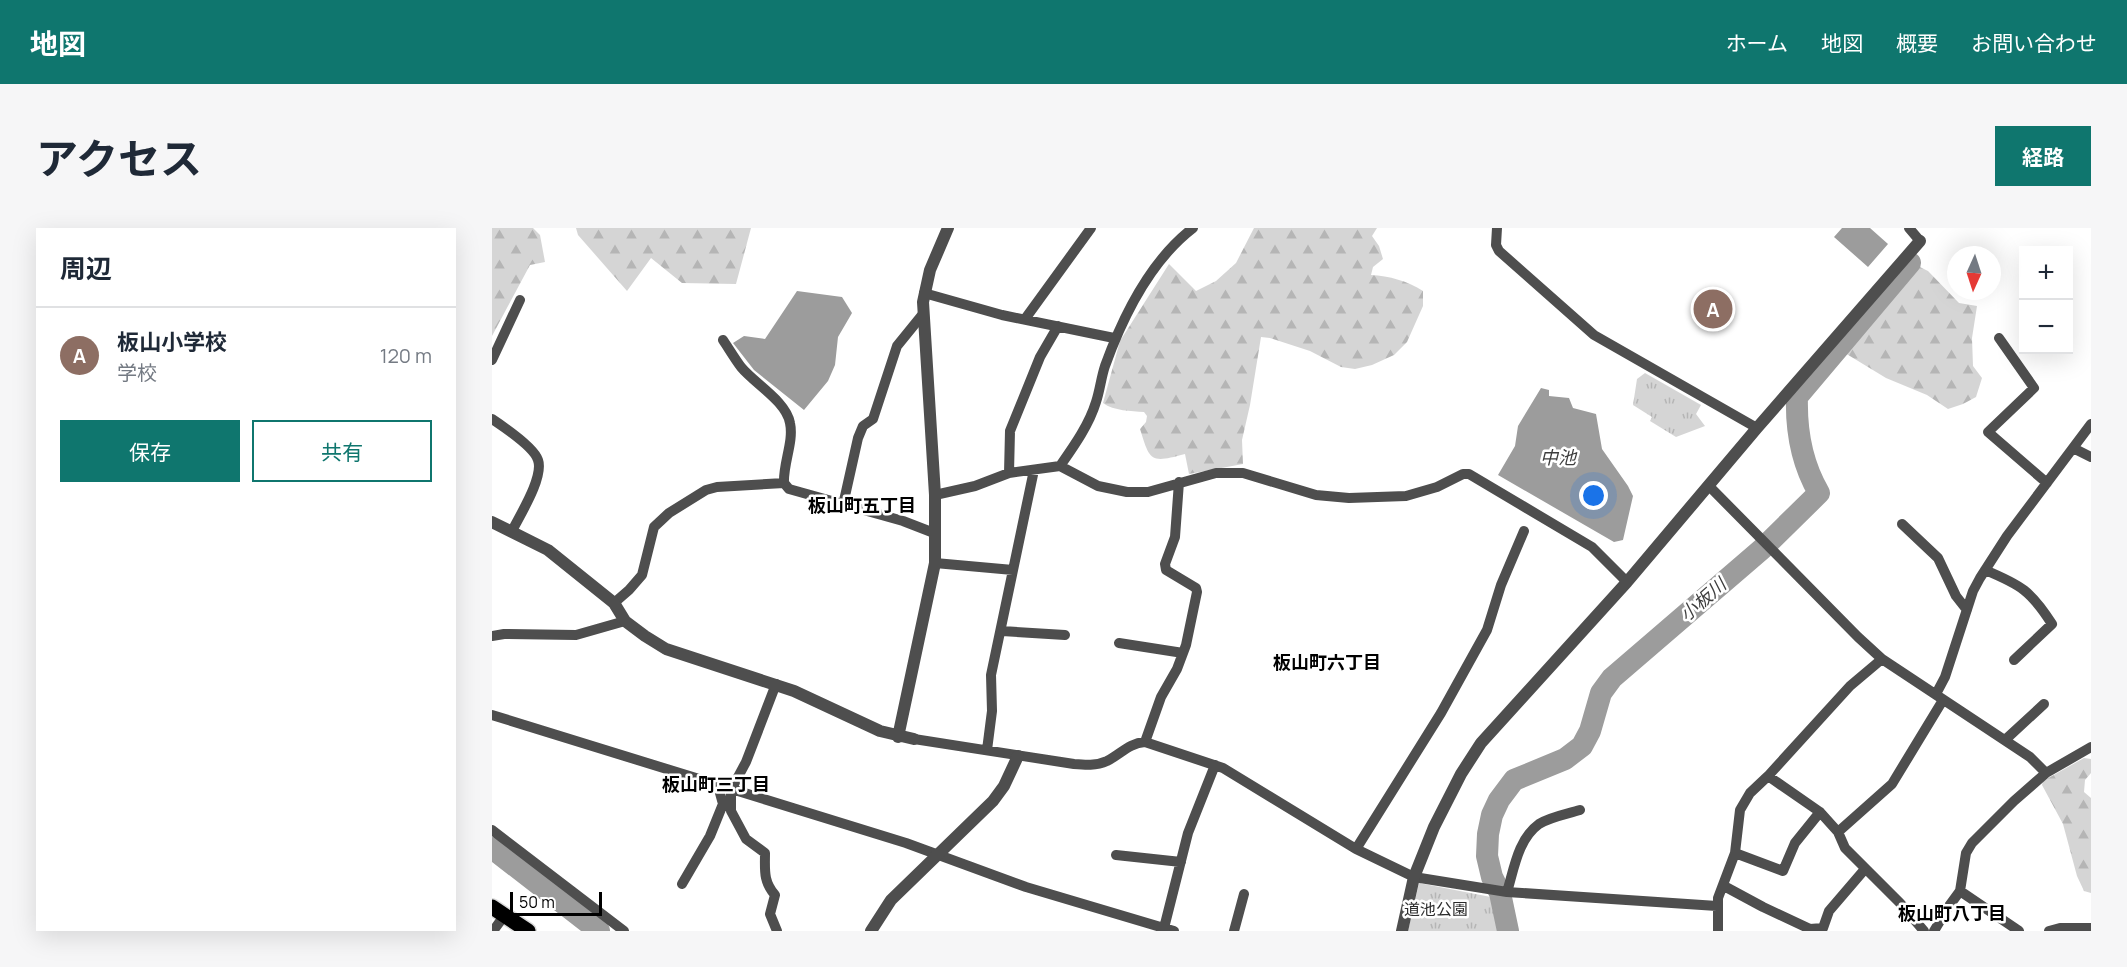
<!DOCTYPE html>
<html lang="ja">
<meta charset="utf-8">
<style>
:root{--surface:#fff;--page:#f6f6f7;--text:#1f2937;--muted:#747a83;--line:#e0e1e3;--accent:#0f766e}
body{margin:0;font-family:Manrope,"Noto Sans JP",sans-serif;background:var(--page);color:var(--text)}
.controls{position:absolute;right:18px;top:18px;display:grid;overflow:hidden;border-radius:0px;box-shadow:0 6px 24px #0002}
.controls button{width:54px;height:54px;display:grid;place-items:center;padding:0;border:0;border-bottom:2px solid var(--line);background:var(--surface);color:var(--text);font:30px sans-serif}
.compass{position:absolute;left:1455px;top:18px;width:54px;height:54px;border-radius:50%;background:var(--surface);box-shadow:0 6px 24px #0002;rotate:183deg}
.scale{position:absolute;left:18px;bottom:15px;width:92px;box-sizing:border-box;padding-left:6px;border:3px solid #000;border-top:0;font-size:16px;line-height:21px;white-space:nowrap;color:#000;-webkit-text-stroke:4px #fff;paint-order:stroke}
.you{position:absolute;left:1102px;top:268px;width:21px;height:21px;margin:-15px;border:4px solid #fff;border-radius:50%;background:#1a73e8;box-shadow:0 0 0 9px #1a73e833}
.badge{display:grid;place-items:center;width:39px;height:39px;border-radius:50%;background:var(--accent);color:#fff;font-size:20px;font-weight:700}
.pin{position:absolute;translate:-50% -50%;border:3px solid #fff;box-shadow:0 2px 6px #0006}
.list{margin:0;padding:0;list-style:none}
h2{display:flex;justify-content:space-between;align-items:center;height:78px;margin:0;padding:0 24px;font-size:26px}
h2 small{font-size:20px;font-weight:400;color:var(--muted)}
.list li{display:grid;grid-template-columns:39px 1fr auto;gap:18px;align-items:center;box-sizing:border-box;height:96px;padding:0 24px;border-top:2px solid var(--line)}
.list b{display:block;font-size:22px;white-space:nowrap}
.list p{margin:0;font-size:20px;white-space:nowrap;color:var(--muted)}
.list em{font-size:20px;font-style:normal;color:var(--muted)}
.actions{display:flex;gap:12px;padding:18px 24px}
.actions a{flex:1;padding:14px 0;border:2px solid var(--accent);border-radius:0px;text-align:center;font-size:21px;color:var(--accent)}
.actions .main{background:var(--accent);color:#fff}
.map{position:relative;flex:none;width:1599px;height:703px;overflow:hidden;border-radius:0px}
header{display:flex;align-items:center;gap:36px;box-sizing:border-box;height:84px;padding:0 30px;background:var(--accent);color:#fff}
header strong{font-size:28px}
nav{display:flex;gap:33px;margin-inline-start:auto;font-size:21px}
.intro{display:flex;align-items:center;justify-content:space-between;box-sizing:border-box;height:144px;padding:0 36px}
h1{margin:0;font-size:42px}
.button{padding:15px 27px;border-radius:0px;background:var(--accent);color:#fff;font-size:21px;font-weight:700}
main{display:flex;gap:36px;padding:0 36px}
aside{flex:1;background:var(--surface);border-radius:0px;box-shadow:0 6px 24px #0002}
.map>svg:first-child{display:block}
.forest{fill:url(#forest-firs)}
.park{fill:url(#park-tufts)}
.water{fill:#9c9c9c}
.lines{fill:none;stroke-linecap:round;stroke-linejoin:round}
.river{stroke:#9c9c9c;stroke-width:22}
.primary-casing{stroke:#dbdbdb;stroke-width:18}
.minor{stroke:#4e4e4e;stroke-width:10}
.tertiary{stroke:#4e4e4e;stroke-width:12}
.primary{stroke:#000;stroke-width:15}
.labels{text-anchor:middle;stroke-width:5;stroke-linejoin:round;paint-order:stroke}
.park-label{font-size:16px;fill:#2c2c2c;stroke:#fff}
.water-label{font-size:18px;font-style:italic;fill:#3d3d3d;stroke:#fff}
.neighbourhood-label{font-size:18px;font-weight:bold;fill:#000;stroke:#fff}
</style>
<header>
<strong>地図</strong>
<nav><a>ホーム</a><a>地図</a><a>概要</a><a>お問い合わせ</a></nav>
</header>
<div class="intro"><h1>アクセス</h1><a class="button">経路</a></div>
<main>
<aside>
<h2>周辺<small></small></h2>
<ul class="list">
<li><span class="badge" style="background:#8d6e63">A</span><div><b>板山小学校</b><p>学校</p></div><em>120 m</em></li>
</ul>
<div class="actions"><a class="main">保存</a><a>共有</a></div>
</aside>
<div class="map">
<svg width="1599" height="703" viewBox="0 0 1599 703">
<defs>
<pattern id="forest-firs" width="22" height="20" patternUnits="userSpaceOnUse" patternTransform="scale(1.5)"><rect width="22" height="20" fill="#d5d5d5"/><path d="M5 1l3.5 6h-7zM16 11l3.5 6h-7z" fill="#b5b5b5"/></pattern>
<pattern id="park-tufts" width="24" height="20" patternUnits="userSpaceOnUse" patternTransform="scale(1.5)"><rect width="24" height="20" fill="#d5d5d5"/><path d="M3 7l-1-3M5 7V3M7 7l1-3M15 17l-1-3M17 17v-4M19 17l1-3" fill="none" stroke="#b5b5b5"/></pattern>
</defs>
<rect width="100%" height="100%" fill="#fff"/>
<path class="forest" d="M 0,0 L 41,0 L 48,7 L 53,34 L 38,37 L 0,108 Z
M 84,0 L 259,0 L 244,56 L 190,55 L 159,30 L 135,63 L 86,7 Z
M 762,0 L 885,0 L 880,8 L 887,18 L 891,31 L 881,39 L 879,47 C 897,48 916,53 931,63 L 931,78 L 915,114 L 902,127 L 880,137 L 863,141 L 849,139 L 818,123 L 778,110 L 769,109 L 758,177 L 750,212 L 751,236 L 697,246 L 693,226 C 657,236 658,232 648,201 L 654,194 L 655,188 L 652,184 C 639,183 622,183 611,175 L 628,113 L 677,36 L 704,63 L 724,53 L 744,35 Z
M 1422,36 L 1436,43 L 1467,75 L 1485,78 L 1480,110 L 1481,138 L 1490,150 L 1484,169 L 1471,176 L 1456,181 L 1435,167 L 1394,150 L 1348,122 Z
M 1592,530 L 1599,531 L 1599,545 L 1593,552 L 1592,564 L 1599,570 L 1599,665 L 1592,663 L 1585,648 L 1571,596 L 1550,557 L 1551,553 Z"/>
<path class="park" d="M 1153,145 L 1209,177 L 1204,186 L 1213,198 L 1184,209 L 1158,193 L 1160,189 L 1141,177 L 1145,151 Z
M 927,655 L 1004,670 L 1007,703 L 916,703 Z"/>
<path class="water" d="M 1350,0 L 1378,0 L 1396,16 L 1376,39 L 1342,9 Z
M 305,63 L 350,69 L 360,85 L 346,109 L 343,137 L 336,153 L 312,182 L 262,142 L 241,115 L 252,108 L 273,111 Z
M 1049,160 L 1057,162 L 1057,168 L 1077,170 L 1081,180 L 1104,186 L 1110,221 L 1136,258 L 1141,268 L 1131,312 L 1122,314 L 1006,247 L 1023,218 L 1026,198 Z"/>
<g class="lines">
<path class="river" d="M 0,620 L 107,703
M 1016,703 L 1008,665 L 1000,649 L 995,628 L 996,606 L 1000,587 L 1007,572 L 1022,552 L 1073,531 L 1090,518 L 1098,503 L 1109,465 L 1120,450 L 1270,321 L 1327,265 C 1310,236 1304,202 1305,169 L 1418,35"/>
<g class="primary-casing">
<path id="primary" d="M 0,679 L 36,703"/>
</g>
<path class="minor" d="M 1005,0 L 1004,17 L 1007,23 L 1102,107 L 1265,200
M 1417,0 L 1428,13
M 432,65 L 510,87 L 622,110
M 533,91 L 599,0
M 1507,110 L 1542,160 L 1496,204 L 1555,255
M 231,112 C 237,121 243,131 249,139 C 263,156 294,173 298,195 C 302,214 291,235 292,255
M 0,132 L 28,72
M 0,191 C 12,199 42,219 46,232 C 52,249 28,287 20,303
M 1581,220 L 1599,229
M 568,238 C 582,218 597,197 604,174 C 608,162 609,150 613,138 C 631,88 658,33 701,0
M 517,245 L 518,203 L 548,129 L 566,98
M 1217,258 L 1366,409 L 1390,431 L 1538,529 L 1554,545
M 443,267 L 483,258 L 517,245 L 568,238 L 606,258 L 635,264 L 656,264 L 724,245 L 751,245 L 824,267 L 857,270 L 914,268 L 945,259 L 971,246 L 977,246 L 1100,319 L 1135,354
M 351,277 L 366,210 L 371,198 L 381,191 L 405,118 L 431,86
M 1410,296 L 1446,330 L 1464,368 L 1475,382
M 443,335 L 521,342
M 1493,342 C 1529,357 1539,363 1560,396 L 1522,432
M 122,375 L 137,362 L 150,347 L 162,299 L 177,285 L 214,262 L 225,259 L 292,255 L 297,261 L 411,293 L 442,305
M 510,403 L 573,407
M 0,408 L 12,406 L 84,407 L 133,393
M 627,415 L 691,425
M 284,456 L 254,534 L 239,562 L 239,583 L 254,611 L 273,625 C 273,642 271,653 283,667 L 278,686 L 285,703
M 1444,466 L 1453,449 L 1481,363 L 1488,350 L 1515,308 L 1599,196
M 0,487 L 414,615 L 534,659 L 682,703
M 422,511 L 582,536 C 593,537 604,538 615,533 C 629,526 637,515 653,514 L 731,540 L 864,621 L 922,649 L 1015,664 L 1225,678
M 1513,512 L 1552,476
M 653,514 L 669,469 L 685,441 L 694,417 L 705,364 L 704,360 L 674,342 L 673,336 L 683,309 L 687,254
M 495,522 L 500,483 L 499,447 L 542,242
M 1276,548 L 1328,584 L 1346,604 L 1353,620 L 1408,675 L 1432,703
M 0,602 L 132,703
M 1346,604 L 1400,556 L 1451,472
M 864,621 L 949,485 L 995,402 L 1009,357 L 1032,303
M 1243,625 L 1291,643 L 1303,615 L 1328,584
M 624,627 L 689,634
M 190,656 L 218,608 L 231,576 L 226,558
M 1232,658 L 1271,679 L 1318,701
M 1468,663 L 1527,703
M 1015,664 C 1022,641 1026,611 1047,596 C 1058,589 1075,586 1088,582
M 672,700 L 696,605 L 723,537
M 1,703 L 12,688
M 742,703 L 752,666
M 1226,703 L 1226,670 L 1243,625 L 1248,582 L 1258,565 L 1276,548 L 1358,458 L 1390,431
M 1318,703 L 1318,701 L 1331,700 L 1337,683 L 1373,641
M 1442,703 L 1457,678 L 1468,663 L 1474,625 L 1480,615 L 1522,573 L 1554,545 L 1599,519
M 1557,703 L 1568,700 L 1599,700"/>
<path class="tertiary" d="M 0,294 L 56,322 L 122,375 L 133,393 L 153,408 L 174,421 L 302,463 L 388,503 L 422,511
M 406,509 L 443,335 L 443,267 L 431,74 L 438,42 L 456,0
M 379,703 L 399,672 L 501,573 L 512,558 L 526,528
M 910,703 L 922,649 L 942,599 L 969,546 L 989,515 L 1135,354 L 1265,200 L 1428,13"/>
<use href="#primary" class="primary"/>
</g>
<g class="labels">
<g class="park-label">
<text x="944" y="687">道池公園</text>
</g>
<g class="water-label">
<text x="1066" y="236">中池</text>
<text transform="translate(1211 372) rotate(-41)" y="6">小板川</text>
</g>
<g class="neighbourhood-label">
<text x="370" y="284">板山町五丁目</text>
<text x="835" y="441">板山町六丁目</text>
<text x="224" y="563">板山町三丁目</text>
<text x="1460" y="692">板山町八丁目</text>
</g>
</g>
</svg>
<div class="controls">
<button>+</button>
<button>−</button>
</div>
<svg class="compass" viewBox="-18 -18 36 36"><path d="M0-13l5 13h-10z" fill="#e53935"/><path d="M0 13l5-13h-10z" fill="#747a83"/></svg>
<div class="scale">50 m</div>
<div class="you"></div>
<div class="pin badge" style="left:1221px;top:81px;background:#8d6e63">A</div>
</div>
</main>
